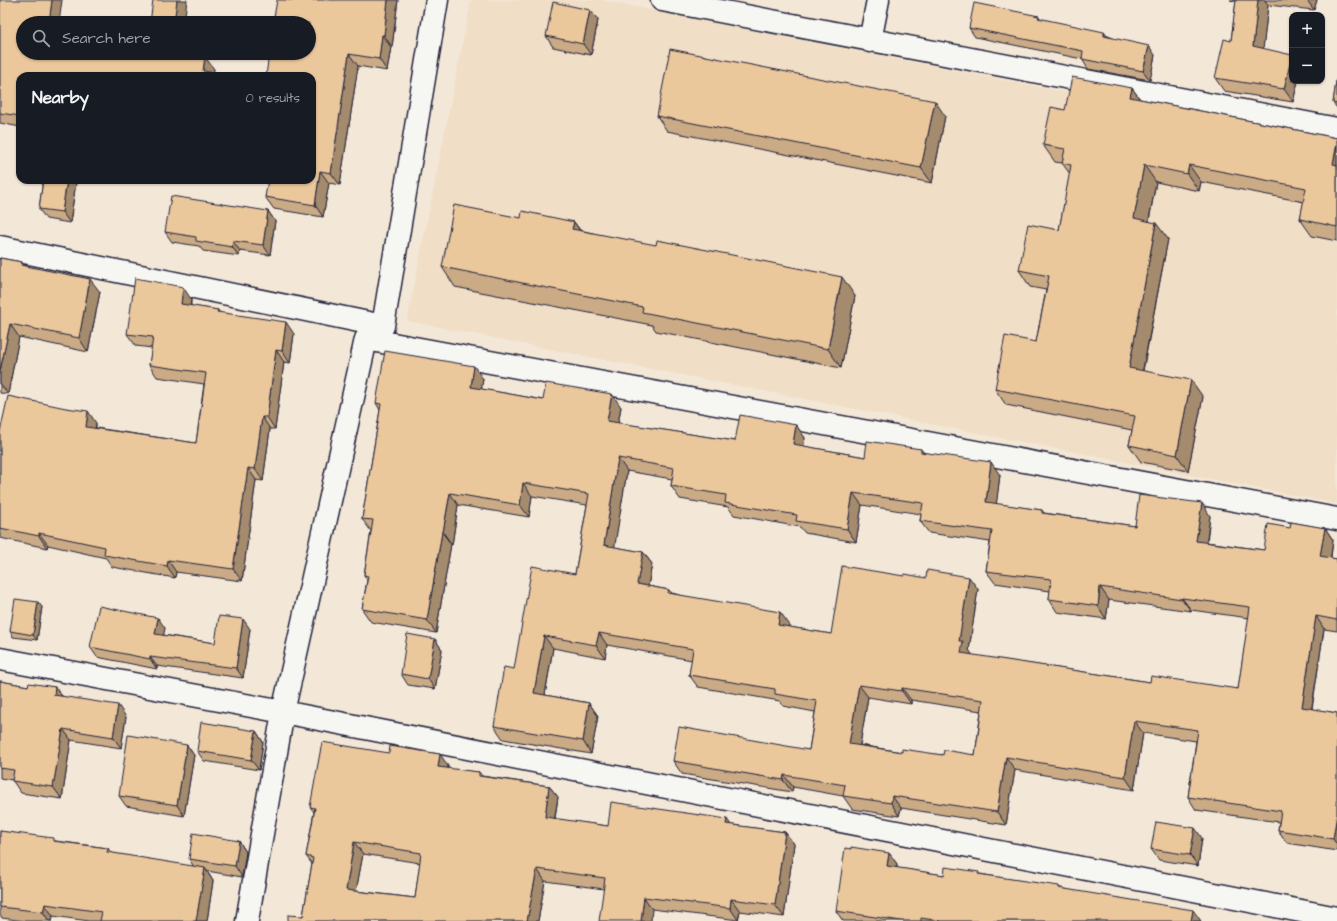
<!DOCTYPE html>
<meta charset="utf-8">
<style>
:root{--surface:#171b24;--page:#242831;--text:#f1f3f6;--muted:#9ea1a6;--line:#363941}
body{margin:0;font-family:"Architects Daughter",sans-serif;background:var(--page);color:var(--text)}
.controls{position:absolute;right:12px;top:12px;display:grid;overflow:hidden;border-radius:8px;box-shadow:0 1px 3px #0004}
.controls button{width:36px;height:36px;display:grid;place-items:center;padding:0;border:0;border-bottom:1px solid var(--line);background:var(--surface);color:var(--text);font:20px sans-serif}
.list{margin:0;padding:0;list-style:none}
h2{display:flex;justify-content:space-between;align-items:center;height:52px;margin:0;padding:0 16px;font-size:17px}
h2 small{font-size:13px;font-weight:400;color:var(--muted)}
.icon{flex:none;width:22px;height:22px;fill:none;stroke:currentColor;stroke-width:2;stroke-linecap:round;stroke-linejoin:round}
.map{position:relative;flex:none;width:1337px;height:921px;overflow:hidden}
.search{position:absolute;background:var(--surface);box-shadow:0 1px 3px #0004;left:16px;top:16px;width:300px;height:44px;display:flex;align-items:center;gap:10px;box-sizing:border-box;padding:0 14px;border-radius:22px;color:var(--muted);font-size:15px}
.panel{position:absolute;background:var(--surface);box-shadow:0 1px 3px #0004;left:16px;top:72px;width:300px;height:112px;border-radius:12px}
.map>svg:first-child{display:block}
.built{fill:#f1dec6}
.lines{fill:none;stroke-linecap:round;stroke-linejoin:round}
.minor-casing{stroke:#22223b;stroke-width:25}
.minor{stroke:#f6f6f2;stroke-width:22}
.wall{fill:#caab86;stroke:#22223b;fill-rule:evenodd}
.shaded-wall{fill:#a48b6d;stroke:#22223b}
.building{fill:#ebc79c;stroke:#22223b;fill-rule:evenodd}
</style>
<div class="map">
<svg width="1337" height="921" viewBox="0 0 1337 921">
<rect width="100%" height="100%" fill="#f3e8d8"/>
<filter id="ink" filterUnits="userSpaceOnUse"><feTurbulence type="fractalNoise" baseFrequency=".025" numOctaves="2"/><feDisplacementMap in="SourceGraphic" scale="8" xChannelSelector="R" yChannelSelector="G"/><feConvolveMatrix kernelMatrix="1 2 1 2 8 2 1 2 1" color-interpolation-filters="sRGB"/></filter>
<g filter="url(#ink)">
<path class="built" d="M 471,0 L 601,0 L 1337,146 L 1337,504 L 407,321 Z"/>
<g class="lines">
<g class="minor-casing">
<path id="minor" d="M 662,0 L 1337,129
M 870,41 L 878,0
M 0,247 L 383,326
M 366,339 L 1337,519
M 0,659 L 283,712 L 1337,918
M 247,921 L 283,712 L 366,339 L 383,326 L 437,0"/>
</g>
<use href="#minor" class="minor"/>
</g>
<path class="wall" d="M 0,0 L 23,23 L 192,55 L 214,69 L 213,73 L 20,76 L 20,127 L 0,123 Z
M 398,0 L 392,47 L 391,47 L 387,71 L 358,66 L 340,185 L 329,183 L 323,217 L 274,209 L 265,197 L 312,76 Z
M 1230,0 L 1317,0 L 1314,10 L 1268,5 L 1263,48 L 1292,81 L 1298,81 L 1293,102 L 1224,91 L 1215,78 L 1231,41 L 1236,1 Z
M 590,10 L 598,20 L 591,55 L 553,47 L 546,36 Z
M 1039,16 L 1041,19 L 1108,36 L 1155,55 L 1150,80 L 1088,69 L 1082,59 L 975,37 L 969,28 Z
M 1337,75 L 1337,108 L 1333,103 Z
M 1132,88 L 1140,99 L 1337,138 L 1337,241 L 1312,236 L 1300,219 L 1304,202 L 1201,182 L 1199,191 L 1156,182 L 1149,221 L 1168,239 L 1143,371 L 1203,397 L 1188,471 L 1141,462 L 1129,445 L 1132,430 L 1006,405 L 995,389 L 1036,342 L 1046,290 L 1030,287 L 1019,270 L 1059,230 L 1070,174 L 1062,163 L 1055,162 L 1043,145 L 1065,110 Z
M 657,116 L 945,116 L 932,183 L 667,131 Z
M 43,180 L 75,180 L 76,182 L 70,223 L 46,219 L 39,209 Z
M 268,211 L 275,221 L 270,255 L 240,251 L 239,256 L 203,251 L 199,246 L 172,242 L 165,232 Z
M 521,218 L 574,222 L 580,230 L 855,296 L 841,368 L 656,331 L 652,325 L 455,287 L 442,267 Z
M 0,258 L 22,262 L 24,265 L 100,292 L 88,352 L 19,337 L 8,394 L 0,393 Z
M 191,299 L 191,306 L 218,310 L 220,313 L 294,334 L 290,363 L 284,362 L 275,429 L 270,429 L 263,481 L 256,480 L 242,581 L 176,572 L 175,578 L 112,567 L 106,558 L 48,545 L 47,548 L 0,538 L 0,432 L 96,423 L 96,428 L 196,443 L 204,384 L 157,377 L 149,365 L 152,348 L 136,346 L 127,334 Z
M 483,379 L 481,389 L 543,400 L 621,407 L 618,423 L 735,441 L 796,425 L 805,438 L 803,446 L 865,457 L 921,449 L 924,453 L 1000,475 L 996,504 L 1042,510 L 1044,513 L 1135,526 L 1210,516 L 1207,542 L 1264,550 L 1290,528 L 1325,528 L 1333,540 L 1331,558 L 1337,559 L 1337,631 L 1324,629 L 1312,709 L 1337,713 L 1337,851 L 1287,843 L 1278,830 L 1279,822 L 1196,810 L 1188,797 L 1196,741 L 1143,733 L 1134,790 L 1015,770 L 1006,825 L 901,808 L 899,816 L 852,809 L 843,796 L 793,787 L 792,792 L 682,774 L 673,761 L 809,750 L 815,712 L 783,706 L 780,701 L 698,687 L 689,675 L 692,660 L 607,645 L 605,658 L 553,648 L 545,695 L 589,703 L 598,716 L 591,754 L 503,739 L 494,726 L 514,669 L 575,574 L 587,505 L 532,496 L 529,517 L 458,505 L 452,545 L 451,544 L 436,633 L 371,622 L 362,609 L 367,580 L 364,575 L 371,531 L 362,519 L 380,410 L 376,403 ZM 627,471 L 672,479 L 671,486 L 680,499 L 728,507 L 734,515 L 800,527 L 805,533 L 856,542 L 862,505 L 921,514 L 920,521 L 929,533 L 990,542 L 986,571 L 995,583 L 1050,591 L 1049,599 L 1057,612 L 1106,619 L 1109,600 L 1191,611 L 1191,610 L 1249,618 L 1238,689 L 1150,682 L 971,655 L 969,650 L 978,589 L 831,634 L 789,627 L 789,624 L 672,593 L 669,590 L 648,586 L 652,564 L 643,552 L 614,547 ZM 868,697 L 911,704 L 911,700 L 981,711 L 975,755 L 943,755 L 902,752 L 860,745 Z
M 42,607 L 37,640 L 13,637 L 10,631 Z
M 165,628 L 163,635 L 215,643 L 250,629 L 243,678 L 157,666 L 157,669 L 97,657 L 90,647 Z
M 435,639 L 442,650 L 435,689 L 408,685 L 401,674 Z
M 0,681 L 28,686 L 55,687 L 62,696 L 126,717 L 121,748 L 71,740 L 62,799 L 21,793 L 12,780 L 0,778 Z
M 256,731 L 263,742 L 259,770 L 204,761 L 197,751 Z
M 194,755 L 184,816 L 126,806 L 119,796 Z
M 448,766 L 448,769 L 479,772 L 482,776 L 549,786 L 558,797 L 555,819 L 608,826 L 731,825 L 785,832 L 794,844 L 784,917 L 740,911 L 738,920 L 652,909 L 604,889 L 545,881 L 538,921 L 288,921 L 303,916 L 312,864 L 306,856 L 314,812 L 310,807 ZM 363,854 L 420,863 L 415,898 L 356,891 Z
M 0,831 L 56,841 L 108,848 L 111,853 L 194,867 L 189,859 L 239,841 L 246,852 L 242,877 L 207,871 L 213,881 L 207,921 L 89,921 L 53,916 L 52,921 L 25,921 L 2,918 L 0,915 Z
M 1202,838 L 1198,866 L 1159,860 L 1151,849 Z
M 889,853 L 897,864 L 897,868 L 944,875 L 980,874 L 1061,888 L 1201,921 L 843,921 L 836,911 Z"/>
<path class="shaded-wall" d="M 52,0 L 62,0 L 59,23 L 49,23 Z
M 177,0 L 187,0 L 184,23 L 174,23 Z
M 388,0 L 398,0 L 392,47 L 384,35 Z
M 1258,0 L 1265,0 L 1268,5 L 1262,59 L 1253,46 Z
M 1307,0 L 1317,0 L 1314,10 Z
M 590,10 L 598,20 L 591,55 L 583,44 Z
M 1104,32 L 1111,41 L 1104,36 Z
M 382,35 L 391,47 L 387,71 L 379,59 Z
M 1149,46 L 1155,55 L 1150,80 L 1143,71 Z
M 182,53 L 192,53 L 190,65 Z
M 349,54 L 358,66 L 340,185 L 331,173 Z
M 1292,55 L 1292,81 L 1298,81 L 1293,102 L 1284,89 Z
M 205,57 L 214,69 L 213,76 L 203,71 Z
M 1132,88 L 1144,105 L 1130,97 Z
M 935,101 L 945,116 L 932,183 L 921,168 Z
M 1337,143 L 1337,170 L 1333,164 Z
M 1144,165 L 1156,182 L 1146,235 L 1134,218 Z
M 1189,165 L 1201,182 L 1199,191 L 1187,174 Z
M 320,171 L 329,183 L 323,217 L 315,205 Z
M 67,180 L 75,180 L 76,182 L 70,223 L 62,212 Z
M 268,211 L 275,221 L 270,255 L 263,245 Z
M 574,222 L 587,241 L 572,229 Z
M 1156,223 L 1168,239 L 1140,384 L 1129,368 Z
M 233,241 L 240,251 L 239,256 L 232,247 Z
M 842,277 L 855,296 L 841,368 L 828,349 Z
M 90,279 L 100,292 L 88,352 L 79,338 Z
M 183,287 L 191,299 L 189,316 L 181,304 Z
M 286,322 L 294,334 L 290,363 L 282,351 Z
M 10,324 L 19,337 L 8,394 L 0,383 L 0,371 Z
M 276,350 L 284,362 L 275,429 L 267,417 Z
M 474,366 L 483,379 L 480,400 L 471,387 Z
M 1191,380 L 1203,397 L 1188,471 L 1177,455 Z
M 612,394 L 621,407 L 616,434 L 607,421 Z
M 88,411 L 96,423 L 94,439 L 86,427 Z
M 262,417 L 270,429 L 263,481 L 255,469 Z
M 796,425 L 805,438 L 802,456 L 793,444 Z
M 618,458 L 627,471 L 613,557 L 604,545 Z
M 991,462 L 1000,475 L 995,515 L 986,502 Z
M 248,468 L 256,480 L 242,581 L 233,569 Z
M 523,483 L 532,496 L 529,517 L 520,505 Z
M 450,493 L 458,505 L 452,545 L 443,532 Z
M 853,493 L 862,505 L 856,542 L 847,529 Z
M 1202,503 L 1210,516 L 1205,554 L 1196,541 Z
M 1325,528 L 1333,540 L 1329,569 L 1320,556 Z
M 442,532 L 451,544 L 436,633 L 427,620 Z
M 39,533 L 48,545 L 47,548 L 39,536 Z
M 643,552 L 652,564 L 646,597 L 637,584 Z
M 168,560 L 176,572 L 175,578 L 167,566 Z
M 969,577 L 978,589 L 969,650 L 972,654 L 970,665 L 961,653 L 959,641 Z
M 1100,587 L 1109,600 L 1106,619 L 1098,606 Z
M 1182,598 L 1191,610 L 1191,611 L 1182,599 Z
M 38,602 L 42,607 L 37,640 L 33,635 Z
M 780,612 L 789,624 L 787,638 L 778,625 Z
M 1316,616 L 1324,629 L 1310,719 L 1302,707 Z
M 158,618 L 165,628 L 162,643 L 155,634 Z
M 243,619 L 250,629 L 243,678 L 236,668 Z
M 599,633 L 607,645 L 605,658 L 596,645 Z
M 544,636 L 553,648 L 543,706 L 534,693 Z
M 435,639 L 442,650 L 435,689 L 428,679 Z
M 150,657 L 157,666 L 157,669 L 150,659 Z
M 859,685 L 868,697 L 858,756 L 849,744 Z
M 55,687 L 64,699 L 54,695 Z
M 902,688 L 911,700 L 911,704 L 902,691 Z
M 589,703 L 598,716 L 591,754 L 583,741 Z
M 118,705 L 126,717 L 121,748 L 113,737 Z
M 1134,721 L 1143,733 L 1134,790 L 1125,777 Z
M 63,729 L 71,740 L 62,799 L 53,787 Z
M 256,731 L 263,742 L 259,770 L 251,760 Z
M 187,745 L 194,755 L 184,816 L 177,805 Z
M 440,754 L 448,766 L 446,779 L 438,767 Z
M 1006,757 L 1015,770 L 1006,825 L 997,812 Z
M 784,775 L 793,787 L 792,792 L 783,780 Z
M 549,786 L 558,797 L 553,829 L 545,817 Z
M 892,796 L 901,808 L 899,816 L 891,803 Z
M 1337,814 L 1337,845 L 1333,839 Z
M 727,819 L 735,831 L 726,824 Z
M 1195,828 L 1202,838 L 1198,866 L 1190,855 Z
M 785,832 L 794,844 L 784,917 L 775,905 Z
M 239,841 L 246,852 L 242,877 L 235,866 Z
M 354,842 L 363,854 L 354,902 L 346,890 Z
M 889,853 L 897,864 L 895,878 L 887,866 Z
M 205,868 L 213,881 L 207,921 L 196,921 Z
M 537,869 L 545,881 L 538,921 L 527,921 Z
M 644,897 L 652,909 L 651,921 L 641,921 Z
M 731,899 L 740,911 L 738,920 L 730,908 Z
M 45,904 L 53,916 L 52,921 L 49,921 L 43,912 Z
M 1193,910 L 1201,921 L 1191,921 Z"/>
<path class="building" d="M 0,0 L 52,0 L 49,23 L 23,23 L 23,53 L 182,53 L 205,57 L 203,71 L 239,76 L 20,76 L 20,116 L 0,113 Z
M 153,0 L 177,0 L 174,23 L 150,23 Z
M 277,0 L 388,0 L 384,35 L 382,35 L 379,59 L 349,54 L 331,173 L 320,171 L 315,205 L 265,197 L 268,180 L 312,180 L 312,76 L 266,76 L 269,53 L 309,53 L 309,23 L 273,23 Z
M 1236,0 L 1258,0 L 1253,46 L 1292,55 L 1284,89 L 1215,78 L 1224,39 L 1231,41 Z
M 553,2 L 590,10 L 583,44 L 546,36 Z
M 974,3 L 1039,16 L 1038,18 L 1104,32 L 1104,36 L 1149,46 L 1143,71 L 1082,59 L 1083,51 L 969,28 Z
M 670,49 L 935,101 L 921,168 L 657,116 Z
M 1337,75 L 1337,104 L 1333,103 Z
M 1072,77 L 1132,88 L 1130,97 L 1337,138 L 1337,143 L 1333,164 L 1337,165 L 1337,227 L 1300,219 L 1306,188 L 1189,165 L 1187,174 L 1144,165 L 1134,218 L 1156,223 L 1129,368 L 1191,380 L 1177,455 L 1129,445 L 1135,416 L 995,389 L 1005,336 L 1036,342 L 1049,276 L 1019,270 L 1028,224 L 1059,230 L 1071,165 L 1062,163 L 1065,149 L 1043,145 L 1051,107 L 1065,110 Z
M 43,180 L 67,180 L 62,212 L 39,209 Z
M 171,196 L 268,211 L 263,245 L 233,241 L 232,247 L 196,241 L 196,237 L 165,232 Z
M 454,205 L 521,218 L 522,211 L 574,222 L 572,229 L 656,245 L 657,240 L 842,277 L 828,349 L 642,312 L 643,307 L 442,267 Z
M 0,258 L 22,262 L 21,265 L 90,279 L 79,338 L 10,324 L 0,371 Z
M 135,278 L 183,287 L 181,304 L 218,310 L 217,312 L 286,322 L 282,351 L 276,350 L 267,417 L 262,417 L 255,469 L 248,468 L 233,569 L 168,560 L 167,566 L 104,555 L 105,547 L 39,533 L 39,536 L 0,528 L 0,432 L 8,396 L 66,408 L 88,411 L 86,427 L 196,443 L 206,373 L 149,365 L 153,337 L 127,334 Z
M 385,351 L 474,366 L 471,387 L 543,400 L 546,383 L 612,394 L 607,421 L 735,441 L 740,415 L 796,425 L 793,444 L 865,457 L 867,441 L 921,449 L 921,452 L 991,462 L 986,502 L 1042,510 L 1042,513 L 1135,526 L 1139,495 L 1202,503 L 1196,541 L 1264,550 L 1268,524 L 1290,528 L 1291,522 L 1325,528 L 1320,556 L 1337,559 L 1337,620 L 1316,616 L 1302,707 L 1337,713 L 1337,814 L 1333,839 L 1278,830 L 1281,811 L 1188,797 L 1198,730 L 1134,721 L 1125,777 L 1006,757 L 997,812 L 892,796 L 891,803 L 843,796 L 845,785 L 784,775 L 783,780 L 673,761 L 679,727 L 809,750 L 817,701 L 775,694 L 775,689 L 689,675 L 693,649 L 599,633 L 596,645 L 544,636 L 534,693 L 589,703 L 583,741 L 494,726 L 504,667 L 514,669 L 532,566 L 575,574 L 589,494 L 523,483 L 520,505 L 450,493 L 443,532 L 442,532 L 427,620 L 362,609 L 368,576 L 364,575 L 373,520 L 362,519 L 381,404 L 376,403 ZM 618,458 L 674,468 L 671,486 L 726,495 L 725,503 L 797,515 L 796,521 L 847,529 L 853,493 L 923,503 L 920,521 L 992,531 L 986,571 L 1051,579 L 1049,599 L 1098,606 L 1100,587 L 1182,599 L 1182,598 L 1250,607 L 1238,689 L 1151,676 L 1150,682 L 961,653 L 963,641 L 959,641 L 969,577 L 927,570 L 926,578 L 905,574 L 904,576 L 842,566 L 831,634 L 778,625 L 780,612 L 668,593 L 669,590 L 637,584 L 643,552 L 604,545 ZM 859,685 L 902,691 L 902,688 L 983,700 L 975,755 L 944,750 L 943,755 L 902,749 L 902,752 L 849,744 Z
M 15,599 L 38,602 L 33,635 L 10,631 Z
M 99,606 L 158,618 L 155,634 L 215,643 L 219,616 L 243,619 L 236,668 L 150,657 L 150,659 L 90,647 Z
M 407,634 L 435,639 L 428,679 L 401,674 Z
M 0,681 L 28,686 L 29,683 L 55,687 L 54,695 L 118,705 L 113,737 L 63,729 L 53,787 L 12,781 L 14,770 L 0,768 Z
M 201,722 L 256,731 L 251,760 L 197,751 Z
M 128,735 L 187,745 L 177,805 L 119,796 Z
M 322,742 L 389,753 L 390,746 L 440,754 L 438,767 L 479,772 L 479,776 L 549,786 L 545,817 L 608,826 L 611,802 L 727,819 L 726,824 L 785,832 L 775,905 L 731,899 L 730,908 L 644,897 L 641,921 L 599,921 L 605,878 L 537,869 L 527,921 L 288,921 L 288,915 L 303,916 L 313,858 L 306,856 L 315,808 L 310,807 ZM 354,842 L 421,853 L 415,898 L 346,890 Z
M 1156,822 L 1195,828 L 1190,855 L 1151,849 Z
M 0,831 L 53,838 L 53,841 L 108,848 L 107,852 L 205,868 L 196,921 L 100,921 L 102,912 L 45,904 L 43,912 L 0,907 Z
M 193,833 L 239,841 L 235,866 L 189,859 Z
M 851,847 L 889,853 L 887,866 L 944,875 L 945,867 L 979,872 L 978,874 L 1059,886 L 1059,888 L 1193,910 L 1191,921 L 941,921 L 921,918 L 921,921 L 901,921 L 836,911 L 845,848 L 851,849 Z"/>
</g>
</svg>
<div class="controls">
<button>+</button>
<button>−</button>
</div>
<div class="search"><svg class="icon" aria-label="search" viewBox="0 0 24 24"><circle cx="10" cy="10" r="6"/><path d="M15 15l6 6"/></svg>Search here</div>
<section class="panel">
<h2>Nearby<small>0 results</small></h2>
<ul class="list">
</ul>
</section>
</div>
